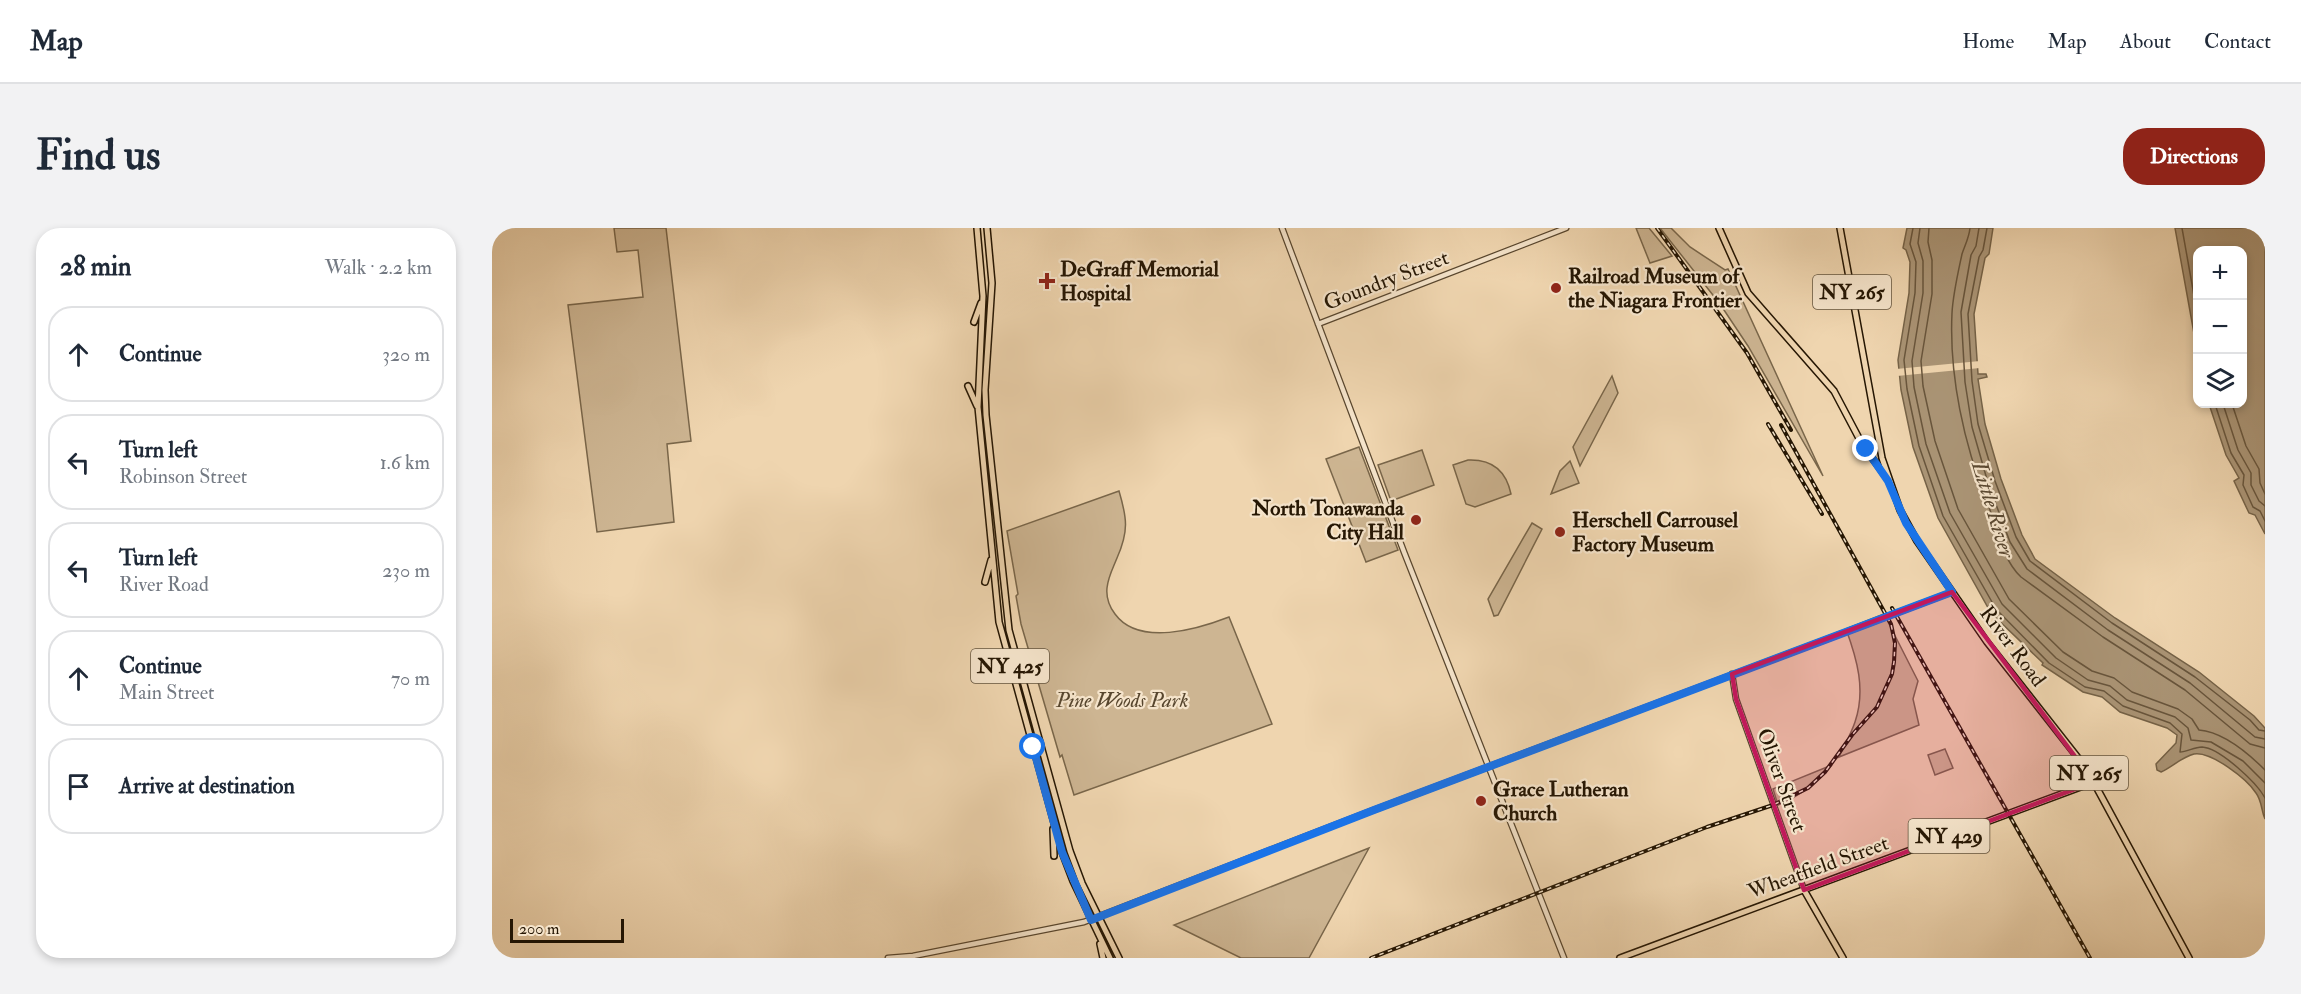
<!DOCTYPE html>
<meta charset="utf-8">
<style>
:root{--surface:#fff;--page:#f2f2f3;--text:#1f2937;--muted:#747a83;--line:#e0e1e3;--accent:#8f2418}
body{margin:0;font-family:"IM FELL Double Pica",serif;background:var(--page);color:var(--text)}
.controls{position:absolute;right:18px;top:18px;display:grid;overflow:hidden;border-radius:12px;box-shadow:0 3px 9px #0003}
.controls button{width:54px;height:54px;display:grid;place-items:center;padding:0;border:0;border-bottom:2px solid var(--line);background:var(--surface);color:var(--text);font:30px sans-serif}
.scale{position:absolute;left:18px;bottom:15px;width:114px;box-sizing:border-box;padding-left:6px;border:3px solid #251603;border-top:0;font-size:16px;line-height:21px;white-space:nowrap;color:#251603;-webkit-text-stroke:4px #f5e4cb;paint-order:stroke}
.stop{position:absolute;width:18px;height:18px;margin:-14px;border:4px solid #1a73e8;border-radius:50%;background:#fff}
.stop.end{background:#1a73e8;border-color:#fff;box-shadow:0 2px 6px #0008}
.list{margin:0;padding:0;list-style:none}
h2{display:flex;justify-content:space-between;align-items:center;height:78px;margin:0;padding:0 24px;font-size:26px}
h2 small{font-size:20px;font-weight:400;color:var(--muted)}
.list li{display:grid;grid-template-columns:39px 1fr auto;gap:18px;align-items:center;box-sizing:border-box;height:96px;margin:0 12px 12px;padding:0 12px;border:2px solid var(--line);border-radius:24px}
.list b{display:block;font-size:22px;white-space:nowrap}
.list p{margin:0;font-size:20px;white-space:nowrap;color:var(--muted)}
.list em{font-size:20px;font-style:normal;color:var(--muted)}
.icon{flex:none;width:33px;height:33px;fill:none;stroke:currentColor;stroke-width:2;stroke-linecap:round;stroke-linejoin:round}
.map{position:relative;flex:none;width:1773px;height:730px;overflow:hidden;border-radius:24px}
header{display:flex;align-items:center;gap:36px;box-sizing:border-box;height:84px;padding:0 30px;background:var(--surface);border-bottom:2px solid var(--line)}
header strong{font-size:28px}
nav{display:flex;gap:33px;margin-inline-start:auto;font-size:21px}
.intro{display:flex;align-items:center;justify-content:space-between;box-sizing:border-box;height:144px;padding:0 36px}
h1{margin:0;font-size:42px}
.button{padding:15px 27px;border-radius:24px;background:var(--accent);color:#fff;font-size:21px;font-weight:700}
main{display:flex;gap:36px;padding:0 36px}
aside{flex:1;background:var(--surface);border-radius:24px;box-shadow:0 3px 9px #0003}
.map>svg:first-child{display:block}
.green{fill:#cdb592;stroke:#79664a;stroke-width:1.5}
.water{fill:#aa9475;stroke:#756247;stroke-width:1.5}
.pier{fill:#efd5af}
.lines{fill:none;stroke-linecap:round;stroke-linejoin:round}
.shore{stroke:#68553c;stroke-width:1.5}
.minor-casing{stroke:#58462e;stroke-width:7}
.major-casing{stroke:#251603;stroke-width:8}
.minor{stroke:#f5e4cb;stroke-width:4.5}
.major{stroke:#efd5af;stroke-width:5}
.rail-casing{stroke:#251603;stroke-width:4}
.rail{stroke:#f5e4cb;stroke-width:1.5;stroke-dasharray:4.5;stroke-linecap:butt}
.route{stroke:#1a73e8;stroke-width:8}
.marked{fill:#c2185b;fill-opacity:0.2;stroke:#c2185b;stroke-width:4.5;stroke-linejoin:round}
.poi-dot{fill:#8f2418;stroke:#f5e4cb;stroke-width:2}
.labels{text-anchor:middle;stroke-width:4.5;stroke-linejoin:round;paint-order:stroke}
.shield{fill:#f5e4cb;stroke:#63543f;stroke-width:1.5}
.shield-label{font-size:20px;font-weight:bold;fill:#251603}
.poi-label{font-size:21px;font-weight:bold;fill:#251603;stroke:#f5e4cb;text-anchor:start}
.street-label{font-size:21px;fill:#251603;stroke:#f5e4cb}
.park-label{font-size:21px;font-style:italic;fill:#57462e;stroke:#f5e4cb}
.water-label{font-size:22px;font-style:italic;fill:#5a4831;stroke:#f5e4cb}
</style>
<header>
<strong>Map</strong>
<nav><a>Home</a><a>Map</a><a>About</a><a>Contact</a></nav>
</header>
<div class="intro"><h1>Find us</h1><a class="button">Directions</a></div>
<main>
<aside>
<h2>28 min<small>Walk · 2.2 km</small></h2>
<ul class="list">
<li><svg class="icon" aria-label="ahead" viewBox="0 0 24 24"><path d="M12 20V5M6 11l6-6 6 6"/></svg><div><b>Continue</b></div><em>320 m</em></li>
<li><svg class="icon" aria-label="left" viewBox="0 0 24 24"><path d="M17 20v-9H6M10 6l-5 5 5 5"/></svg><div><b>Turn left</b><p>Robinson Street</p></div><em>1.6 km</em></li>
<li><svg class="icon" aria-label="left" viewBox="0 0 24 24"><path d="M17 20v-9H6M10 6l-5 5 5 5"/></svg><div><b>Turn left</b><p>River Road</p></div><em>230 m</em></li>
<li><svg class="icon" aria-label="ahead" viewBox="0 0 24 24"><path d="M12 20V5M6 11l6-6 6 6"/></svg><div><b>Continue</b><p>Main Street</p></div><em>70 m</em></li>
<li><svg class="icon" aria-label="arrive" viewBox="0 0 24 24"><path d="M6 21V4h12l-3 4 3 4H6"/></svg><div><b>Arrive at destination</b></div></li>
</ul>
</aside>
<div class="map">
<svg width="1773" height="730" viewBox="0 0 1773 730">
<rect width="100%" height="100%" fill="#efd5af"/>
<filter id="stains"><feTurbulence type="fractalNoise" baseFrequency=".00333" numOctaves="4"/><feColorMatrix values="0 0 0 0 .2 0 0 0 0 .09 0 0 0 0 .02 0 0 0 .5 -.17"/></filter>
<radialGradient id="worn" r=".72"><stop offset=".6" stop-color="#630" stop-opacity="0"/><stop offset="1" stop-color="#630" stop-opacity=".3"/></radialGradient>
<path class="green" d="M 122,0 L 174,0 L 199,213 L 175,216 L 182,294 L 105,304 L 76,77 L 151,69 L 146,22 L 125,24 Z
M 1144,0 L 1157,0 L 1180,28 L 1158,35 Z
M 1168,0 L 1179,0 L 1198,19 L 1233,42 L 1236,41 L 1331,248 L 1256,118 L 1228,76 Z
M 1120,148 L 1126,165 L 1088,238 L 1081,219 Z
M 867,219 L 906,322 L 874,334 L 834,231 Z
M 930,222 L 942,257 L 899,273 L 886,237 Z
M 976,232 C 999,231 1014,242 1019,266 L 983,279 L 974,276 L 961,237 Z
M 1078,233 L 1087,255 L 1059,266 L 1068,243 Z
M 627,263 C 635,290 637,303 625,330 C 621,340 616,349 615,360 C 614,370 617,378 623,386 C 647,419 706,401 737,389 L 780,496 L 582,567 L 570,527 L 568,529 L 529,396 L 524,368 L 526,366 L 515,303 Z
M 1040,295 L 1050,301 L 1006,387 L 1002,388 L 996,371 Z
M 1392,386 L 1426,453 L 1421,471 L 1427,497 L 1347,529 C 1352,518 1359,506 1363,494 C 1374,462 1365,431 1354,401 Z
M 1453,521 L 1461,540 L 1443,547 L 1436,527 Z
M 1340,537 C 1324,556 1309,567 1286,577 L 1281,561 Z
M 877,620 L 817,730 L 749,730 L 682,697 Z"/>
<path class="water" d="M 1415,0 L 1501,0 L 1497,26 L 1493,30 L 1482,86 L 1486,146 L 1494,146 L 1495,149 L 1486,151 L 1493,196 L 1509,251 L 1530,307 L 1543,331 L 1623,390 L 1707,444 L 1762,488 L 1773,500 L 1773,591 C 1769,582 1770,573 1764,565 C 1755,551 1719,523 1702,526 C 1690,529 1680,539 1669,544 L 1665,542 L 1664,536 L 1684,515 L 1685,507 L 1675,500 L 1628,484 L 1610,469 L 1591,464 L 1550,437 L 1551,435 L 1499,385 L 1446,290 L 1421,219 L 1409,162 L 1406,132 L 1417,65 L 1418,34 L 1414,22 L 1411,20 Z
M 1683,0 L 1773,0 L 1773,306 L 1763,287 L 1757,285 L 1742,253 L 1747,250 L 1734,227 L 1717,176 L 1750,176 L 1750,22 L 1706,22 L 1705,122 Z"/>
<path class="pier" d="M 1488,133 L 1488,140 L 1405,148 L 1404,141 Z"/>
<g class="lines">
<path class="shore" d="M 1421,0 L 1418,16 L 1424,34 L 1423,65 L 1412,132 L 1415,161 L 1427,218 L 1451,288 L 1504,381 L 1557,435 L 1593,459 L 1612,463 L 1631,478 L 1678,495 L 1690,506 L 1688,524 C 1695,524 1702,519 1710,519 C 1728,520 1765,555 1773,570
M 1428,0 L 1426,15 L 1431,33 L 1431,65 L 1420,133 L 1422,159 L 1434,216 L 1458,285 L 1510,376 L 1564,430 L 1596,452 L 1618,458 L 1635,472 L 1683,489 L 1696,500 L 1699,512 L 1719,514 L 1751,533 L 1773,555
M 1437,0 L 1436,14 L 1440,32 L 1440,66 L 1429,133 L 1431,158 L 1443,213 L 1466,281 L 1517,371 L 1571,424 L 1600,443 L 1622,450 L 1640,464 L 1686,481 L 1700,491 L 1707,502 C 1732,504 1756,525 1773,542
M 1478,0 C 1477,10 1473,17 1470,26 C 1466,45 1461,66 1460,85 C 1457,148 1472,216 1495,274 C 1505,298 1509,330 1529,349 L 1611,409 L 1693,462 L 1758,516 L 1773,520
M 1487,0 L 1484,18 L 1479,27 L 1469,84 L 1473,154 L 1480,199 L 1496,255 L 1518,314 L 1535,341 L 1616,402 L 1698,455 L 1763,509 L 1773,511
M 1495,0 L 1491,22 L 1487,29 L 1476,86 L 1480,153 L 1486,196 L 1503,253 L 1524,309 L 1538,333 L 1620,395 L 1703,449 L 1758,492 L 1767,502 L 1773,503
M 1690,0 L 1706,90
M 1723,176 L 1739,225 L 1752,247 L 1751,257 L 1761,279 L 1768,283 L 1773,293
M 1731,176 L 1746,222 L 1759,245 L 1759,257 L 1767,273 L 1773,278
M 1740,176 L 1754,218 L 1767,241 L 1768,255 L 1773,266"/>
<g class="minor-casing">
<path id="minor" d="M 790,0 L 912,324 L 1072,730
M 826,96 L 1074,0
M 1240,446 L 1244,471 L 1312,662
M 396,730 L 421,728 L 592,694 L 879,583 L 1460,364"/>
</g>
<g class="major-casing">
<path id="major" d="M 485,0 L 491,68 L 486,179 L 507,394 L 570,624 L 581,653 L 618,730
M 495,0 L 500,55 L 493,162 L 494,187 L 517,402 L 578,623 L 590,655 L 627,730
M 1227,0 L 1256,65 L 1342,163 L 1370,216 L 1394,249
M 1348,0 L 1390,230 L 1408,282 L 1425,313 L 1495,414 L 1594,540 L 1697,730
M 482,94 L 489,75
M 476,158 L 485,178
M 493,354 L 499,332
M 506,433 L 519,447
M 561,601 L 562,628
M 1312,662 L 1351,730
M 608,716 L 611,730
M 1128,730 L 1602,554"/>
</g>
<use href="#minor" class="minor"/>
<use href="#major" class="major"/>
<g class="rail-casing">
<path id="rail" d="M 1165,0 L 1255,125 L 1299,202
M 1276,196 L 1330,286
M 1400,380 L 1598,730
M 879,730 L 1215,599 L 1281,577 L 1316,560 L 1333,544 L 1360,507 L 1385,479 L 1400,446 L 1402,434 L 1403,415 L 1399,396 L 1289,197"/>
</g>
<use href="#rail" class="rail"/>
</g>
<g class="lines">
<path class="route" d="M 541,519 L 570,624 L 599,692 L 882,582 L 1460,364 L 1414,295 L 1396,253 L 1374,221"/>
</g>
<path class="marked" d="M 1460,364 L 1602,554 L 1312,662 L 1244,471 L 1240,446 Z"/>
<g class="poi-dot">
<path d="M552 44h6v6h6v6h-6v6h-6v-6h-6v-6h6z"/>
<circle cx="1064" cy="60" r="6"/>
<circle cx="924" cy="292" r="6"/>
<circle cx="1068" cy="304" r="6"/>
<circle cx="989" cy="573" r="6"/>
</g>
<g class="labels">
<g class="shield">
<rect x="1321" y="47" width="78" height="34" rx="4.5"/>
<rect x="479" y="421" width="78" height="34" rx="4.5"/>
<rect x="1558" y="528" width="78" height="34" rx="4.5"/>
<rect x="1416.5" y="591" width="81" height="34" rx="4.5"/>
</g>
<g class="shield-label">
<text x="1360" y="71">NY 265</text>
<text x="518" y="445">NY 425</text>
<text x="1597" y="552">NY 265</text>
<text x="1457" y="615">NY 429</text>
</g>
<g class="poi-label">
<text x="568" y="48">DeGraff Memorial<tspan x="568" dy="24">Hospital</tspan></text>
<text x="1076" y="55">Railroad Museum of<tspan x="1076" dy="24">the Niagara Frontier</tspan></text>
<text x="912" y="287" text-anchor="end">North Tonawanda<tspan x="912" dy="24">City Hall</tspan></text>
<text x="1080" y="299">Herschell Carrousel<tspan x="1080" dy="24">Factory Museum</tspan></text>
<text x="1001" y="568">Grace Lutheran<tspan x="1001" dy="24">Church</tspan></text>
</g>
<g class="street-label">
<text transform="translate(894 52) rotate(-21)" y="7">Goundry Street</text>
<text transform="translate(1521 418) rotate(53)" y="7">River Road</text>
<text transform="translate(1290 552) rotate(70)" y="7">Oliver Street</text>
<text transform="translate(1326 639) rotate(-20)" y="7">Wheatfield Street</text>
</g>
<g class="park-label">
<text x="630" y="479">Pine Woods Park</text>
</g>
<g class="water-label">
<text transform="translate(1502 281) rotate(73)" y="8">Little River</text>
</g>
</g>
<rect width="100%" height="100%" filter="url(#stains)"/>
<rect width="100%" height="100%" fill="url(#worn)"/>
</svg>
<div class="controls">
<button>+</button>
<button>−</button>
<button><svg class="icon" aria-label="layers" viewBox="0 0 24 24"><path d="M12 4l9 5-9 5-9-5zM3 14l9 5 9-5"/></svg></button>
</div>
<div class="scale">200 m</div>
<div class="stop" style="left:541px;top:519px"></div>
<div class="stop end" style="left:1374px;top:221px"></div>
</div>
</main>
